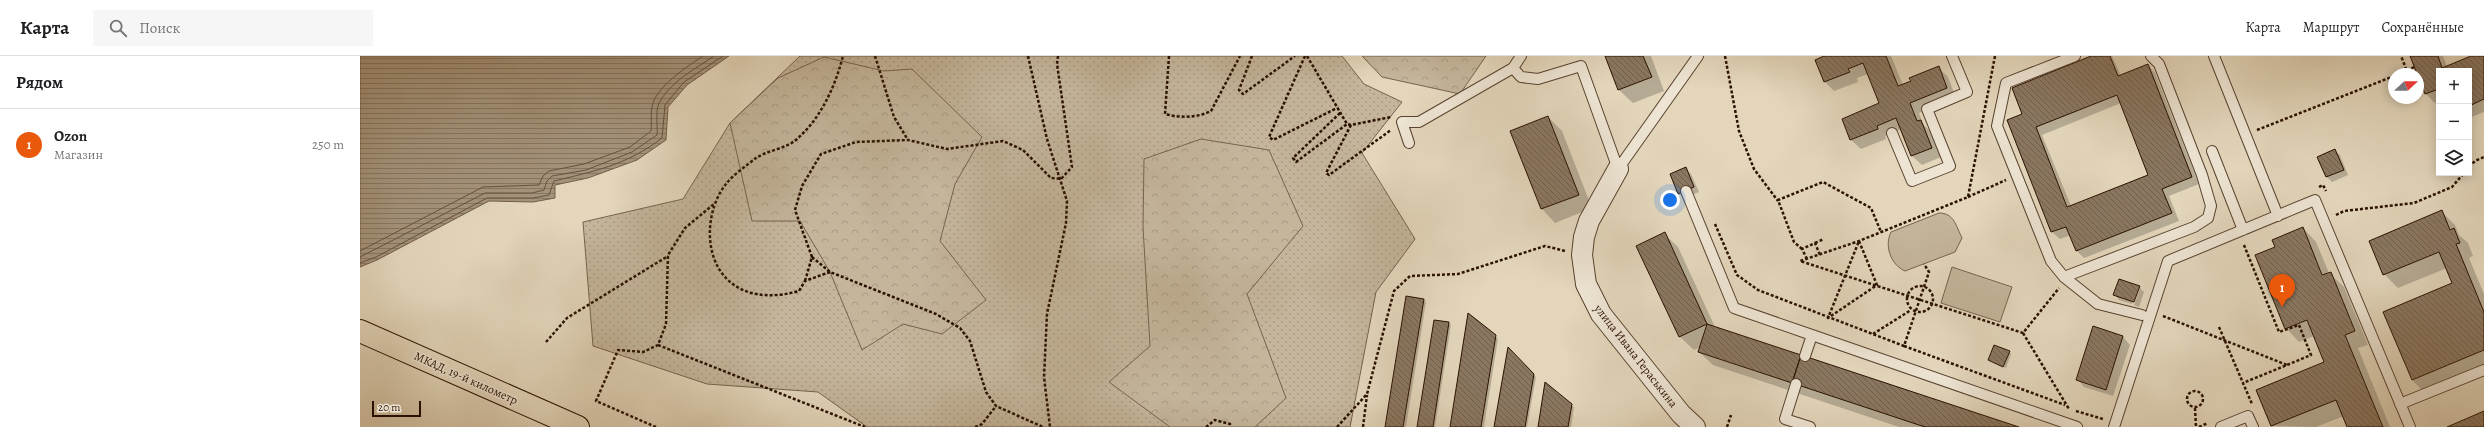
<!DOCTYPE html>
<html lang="ru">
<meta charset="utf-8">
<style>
:root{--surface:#fff;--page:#f6f6f6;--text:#202124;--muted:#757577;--line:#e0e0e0;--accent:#ea580c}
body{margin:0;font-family:Alegreya,serif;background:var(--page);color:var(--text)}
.controls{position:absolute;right:12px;top:12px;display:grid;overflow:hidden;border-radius:0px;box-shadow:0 2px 10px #0003}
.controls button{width:36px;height:36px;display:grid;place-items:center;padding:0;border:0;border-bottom:1px solid var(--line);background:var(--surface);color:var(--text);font:20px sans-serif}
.compass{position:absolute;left:2028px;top:12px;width:36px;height:36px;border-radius:50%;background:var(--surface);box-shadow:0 2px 10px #0003;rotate:68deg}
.scale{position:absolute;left:12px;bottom:10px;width:49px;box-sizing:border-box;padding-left:4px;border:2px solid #2a1100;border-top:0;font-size:11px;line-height:14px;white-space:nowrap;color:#2a1100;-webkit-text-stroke:3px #ede4d3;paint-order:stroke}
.you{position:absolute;left:1310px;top:144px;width:14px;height:14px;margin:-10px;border:3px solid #fff;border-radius:50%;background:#1a73e8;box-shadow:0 0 0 6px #1a73e833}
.badge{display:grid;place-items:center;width:26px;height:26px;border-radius:50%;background:var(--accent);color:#fff;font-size:13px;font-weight:700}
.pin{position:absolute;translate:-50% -33px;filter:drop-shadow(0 1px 2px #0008)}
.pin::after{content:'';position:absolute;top:21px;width:14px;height:12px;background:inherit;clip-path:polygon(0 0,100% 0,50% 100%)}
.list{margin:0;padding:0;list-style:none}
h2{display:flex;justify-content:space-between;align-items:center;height:52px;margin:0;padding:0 16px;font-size:17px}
h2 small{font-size:13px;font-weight:400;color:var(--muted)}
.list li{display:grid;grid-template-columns:26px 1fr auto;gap:12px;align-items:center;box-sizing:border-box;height:72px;padding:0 16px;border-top:1px solid var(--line)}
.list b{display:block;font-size:15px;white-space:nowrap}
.list p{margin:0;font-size:13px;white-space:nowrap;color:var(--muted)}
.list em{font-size:13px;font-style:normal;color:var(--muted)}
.icon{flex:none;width:22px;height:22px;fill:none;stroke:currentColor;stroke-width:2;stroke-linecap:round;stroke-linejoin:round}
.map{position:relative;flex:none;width:2124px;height:371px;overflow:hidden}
header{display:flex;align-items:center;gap:24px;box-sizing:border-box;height:56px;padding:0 20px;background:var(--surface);border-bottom:1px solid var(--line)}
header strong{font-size:19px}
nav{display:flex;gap:22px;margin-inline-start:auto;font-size:14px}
.search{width:280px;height:36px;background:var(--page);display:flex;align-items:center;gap:10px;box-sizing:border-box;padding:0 14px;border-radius:0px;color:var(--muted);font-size:15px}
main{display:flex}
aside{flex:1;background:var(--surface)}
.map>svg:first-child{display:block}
.green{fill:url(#green-dots);stroke:#77634e}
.forest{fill:url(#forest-crowns);stroke:#77634e}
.pitch{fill:#c4b59b;stroke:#77634e}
.water{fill:url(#water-rules);stroke:#735f4a}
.shadow{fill:#0003;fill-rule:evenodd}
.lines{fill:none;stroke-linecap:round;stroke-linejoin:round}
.shore{stroke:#67523e;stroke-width:1}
.building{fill:url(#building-back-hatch);stroke:#2a1100;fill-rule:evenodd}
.service-casing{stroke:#58422f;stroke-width:12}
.minor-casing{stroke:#58422f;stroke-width:22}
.trunk-casing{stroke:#2a1100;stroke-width:24}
.path{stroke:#2a1100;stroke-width:2.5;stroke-dasharray:3 2;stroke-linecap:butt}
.service{stroke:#ede4d3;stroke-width:10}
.minor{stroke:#ede4d3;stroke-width:20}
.trunk{stroke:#e3d6bb;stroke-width:22}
.labels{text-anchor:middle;stroke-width:3;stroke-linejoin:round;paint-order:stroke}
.street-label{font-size:12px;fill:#2a1100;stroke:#ede4d3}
</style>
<header>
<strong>Карта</strong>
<div class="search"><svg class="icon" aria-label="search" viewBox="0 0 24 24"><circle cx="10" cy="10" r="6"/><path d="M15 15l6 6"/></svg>Поиск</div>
<nav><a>Карта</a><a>Маршрут</a><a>Сохранённые</a></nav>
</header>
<main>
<aside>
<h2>Рядом<small></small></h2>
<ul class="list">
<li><span class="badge">1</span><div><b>Ozon</b><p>Магазин</p></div><em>250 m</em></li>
</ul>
</aside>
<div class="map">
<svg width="2124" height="371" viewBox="0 0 2124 371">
<defs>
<pattern id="green-dots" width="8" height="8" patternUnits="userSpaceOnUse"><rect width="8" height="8" fill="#c4b59b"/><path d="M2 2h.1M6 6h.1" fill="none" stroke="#a99b84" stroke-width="1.8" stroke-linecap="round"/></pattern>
<pattern id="forest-crowns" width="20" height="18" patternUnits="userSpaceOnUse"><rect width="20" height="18" fill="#c4b59b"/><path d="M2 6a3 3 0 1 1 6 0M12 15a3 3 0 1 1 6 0" fill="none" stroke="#a99b84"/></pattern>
<pattern id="water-rules" width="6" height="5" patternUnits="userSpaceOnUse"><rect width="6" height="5" fill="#a4937b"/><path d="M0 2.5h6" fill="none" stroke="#867762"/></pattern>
<pattern id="building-back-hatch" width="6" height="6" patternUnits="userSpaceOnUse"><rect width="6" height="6" fill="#8a7761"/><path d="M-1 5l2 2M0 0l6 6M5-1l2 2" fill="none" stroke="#71604e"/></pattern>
</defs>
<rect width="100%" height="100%" fill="#e3d6bb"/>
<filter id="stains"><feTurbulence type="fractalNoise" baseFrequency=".005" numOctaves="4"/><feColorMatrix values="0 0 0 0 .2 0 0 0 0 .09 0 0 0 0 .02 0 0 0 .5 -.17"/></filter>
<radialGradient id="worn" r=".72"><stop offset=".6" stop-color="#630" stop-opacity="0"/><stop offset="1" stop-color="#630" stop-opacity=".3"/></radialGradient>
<path class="green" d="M 440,0 L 982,0 L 1004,28 L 1042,46 L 1002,97 L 1055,183 L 1016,236 L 990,371 L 507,371 L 458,336 L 347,328 L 233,290 L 223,166 L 323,143 L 370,67 Z"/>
<path class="forest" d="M 1002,0 L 1126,0 L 1100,38 L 1022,21 Z
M 464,1 L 524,15 L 552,13 L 622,81 L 595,128 L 580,185 L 626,244 L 582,278 L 543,268 L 502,294 L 470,216 L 440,165 L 392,165 L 370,67 L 418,22 Z
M 841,83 L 909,94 L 943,170 L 887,238 L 926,342 L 895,371 L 810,371 L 749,326 L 790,290 L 783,171 L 784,103 Z"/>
<path class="pitch" d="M 1579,157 C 1594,157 1596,170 1602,182 L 1595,196 L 1545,215 C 1531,209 1524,190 1531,176 Z
M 1592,211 L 1652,231 L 1640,266 L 1581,247 Z"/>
<path class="water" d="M 0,0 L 369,0 L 327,29 L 308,51 L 306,84 L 277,104 L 228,122 L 195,129 L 195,142 L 173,146 L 129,145 L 17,204 L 0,211 Z"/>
<path class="shadow" d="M 1246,0 L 1291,0 L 1304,35 L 1273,47 L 1259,34 Z
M 1467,0 L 1531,0 L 1543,29 L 1578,11 L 1588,21 L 1596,42 L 1559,57 L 1563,68 L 1570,75 L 1581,101 L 1562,109 L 1552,100 L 1541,73 L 1525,80 L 1526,83 L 1501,93 L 1491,84 L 1483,63 L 1520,48 L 1508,18 L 1497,22 L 1498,26 L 1474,35 L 1465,26 L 1456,4 Z
M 1734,0 L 1752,0 L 1761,20 L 1788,9 L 1795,17 L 1839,128 L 1809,140 L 1819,165 L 1724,202 L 1717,195 L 1711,179 L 1700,183 L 1692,176 L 1648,64 L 1663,58 ZM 1761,47 L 1790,119 L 1711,150 L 1682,79 Z
M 2051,0 L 2083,0 L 2087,11 L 2114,0 L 2124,0 L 2124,56 L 2109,62 L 2109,15 L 2079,15 L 2079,46 L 2075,47 L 2066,38 Z
M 1188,61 L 1202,75 L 1232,152 L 1195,167 L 1182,153 L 1152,75 Z
M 1974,94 L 1980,99 L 1988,119 L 1972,126 L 1967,121 L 1958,101 Z
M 1326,113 L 1331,118 L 1339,136 L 1324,143 L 1319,137 L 1311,119 Z
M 2082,156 L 2095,169 L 2099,179 L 2108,187 L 2113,200 L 2109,202 L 2124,238 L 2124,313 L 2066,338 L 2052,324 L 2024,256 L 2093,227 L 2087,212 L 2038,232 L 2024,218 Z
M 1943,172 L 1956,186 L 1969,217 L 1984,231 L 2008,289 L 1998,292 L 2030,371 L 1988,371 L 1984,360 L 1956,371 L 1912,370 L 1897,335 L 1966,307 L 1954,280 L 1939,286 L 1926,272 L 1916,192 Z
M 1304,178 L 1318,191 L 1355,271 L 1656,371 L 1539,371 L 1353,309 L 1339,296 L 1341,291 L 1334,294 L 1320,281 L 1277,191 Z
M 1779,231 L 1784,236 L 1779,251 L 1774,249 L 1780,233 L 1778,233 L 1772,248 L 1759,244 L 1754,238 Z
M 1063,243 L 1066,246 L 1046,371 L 1026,371 Z
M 1089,267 L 1091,269 L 1075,371 L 1058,371 Z
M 1734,272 L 1763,281 L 1770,289 L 1753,340 L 1724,331 L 1717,323 Z
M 1135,280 L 1138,283 L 1124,371 L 1091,371 Z
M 1149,293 L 1176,321 L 1167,371 L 1135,371 Z
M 1649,296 L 1651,298 L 1646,312 L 1629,304 Z
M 1211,349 L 1214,351 L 1211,371 L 1179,371 Z"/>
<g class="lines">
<path class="shore" d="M 0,195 L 123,131 L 179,129 L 183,120 L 189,115 L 224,108 L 270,91 L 291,75 C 292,66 290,56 293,47 C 299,29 328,10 343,0
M 0,201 L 125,137 L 172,137 L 184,134 L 187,125 L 192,120 L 226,114 L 272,96 L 297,79 C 298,70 295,56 299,47 C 310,26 335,13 354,0
M 0,207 L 16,201 L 127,142 L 173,142 L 189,139 L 194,125 C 235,115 267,109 302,82 L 305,49 L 324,26 L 363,0"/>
</g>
<path class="building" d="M 1245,0 L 1283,0 L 1292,21 L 1258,34 Z
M 1464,0 L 1526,0 L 1538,30 L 1551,25 L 1549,22 L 1579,10 L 1587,32 L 1550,47 L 1557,65 L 1561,64 L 1572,92 L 1551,100 L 1536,62 L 1517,70 L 1518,73 L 1490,84 L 1482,63 L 1519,47 L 1503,7 L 1488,13 L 1490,16 L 1464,26 L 1455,4 Z
M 1731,0 L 1750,0 L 1758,20 L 1788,8 L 1832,121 L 1802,133 L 1812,157 L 1716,195 L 1706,171 L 1691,176 L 1647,64 L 1662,58 L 1652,32 ZM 1757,39 L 1788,119 L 1707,151 L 1676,71 Z
M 2050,0 L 2078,0 L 2082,12 L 2111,0 L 2124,0 L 2124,43 L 2109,50 L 2109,15 L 2079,15 L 2079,33 L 2065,38 Z
M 1188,60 L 1219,139 L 1181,153 L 1150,75 Z
M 1975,93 L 1984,114 L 1966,121 L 1957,101 Z
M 1326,111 L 1334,131 L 1318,138 L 1310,118 Z
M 2082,154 L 2090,174 L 2094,172 L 2100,187 L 2096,188 L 2124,256 L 2124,294 L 2052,324 L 2023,256 L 2092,227 L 2079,196 L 2023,219 L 2009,185 Z
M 1943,171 L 1962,219 L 1971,216 L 1995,275 L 1985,279 L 2023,371 L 1987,371 L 1976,344 L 1911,370 L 1896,334 L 1964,306 L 1947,264 L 1925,273 L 1895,199 L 1915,191 L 1912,184 Z
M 1305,176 L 1347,268 L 1319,281 L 1276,190 Z
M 1759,223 L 1780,230 L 1774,246 L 1753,239 Z
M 1046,240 L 1064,243 L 1043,371 L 1025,371 Z
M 1108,257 L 1136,279 L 1121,371 L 1090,371 Z
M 1074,264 L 1089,266 L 1073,371 L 1057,371 Z
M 1347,268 L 1441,299 L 1432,327 L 1338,296 Z
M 1733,270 L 1763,280 L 1746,334 L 1716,324 Z
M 1634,289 L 1650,295 L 1643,311 L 1628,304 Z
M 1148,291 L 1174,318 L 1165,371 L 1134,371 Z
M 1441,299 L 1659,371 L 1565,371 L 1432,327 Z
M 1185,326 L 1212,348 L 1208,371 L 1178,371 Z
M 2124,355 L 2124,371 L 2087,371 Z"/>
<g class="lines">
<g class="service-casing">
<path id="service" d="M 1715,0 L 1646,27 L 1637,70 L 1691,205 L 1704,221 L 1738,248 L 1782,259
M 1854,0 L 1918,160
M 1153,12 L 1161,0
M 1532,77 L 1552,125 L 1590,110 L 1567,53 L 1607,36 L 1592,0
M 1049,87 L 1042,66 L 1059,66 L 1153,12 L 1161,21 L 1178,23 L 1221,10 L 1258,113
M 1852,95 L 1883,174
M 1258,113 L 1338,0
M 1326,135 L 1374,252 L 1452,279 L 1445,300
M 1704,221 L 1834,171 L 1848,162 L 1851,150 L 1842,119 L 1799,8 L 1791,0
M 1452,279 L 1717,371
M 1436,328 L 1425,363 L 1450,371
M 2040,348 L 2124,314
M 1754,371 L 1808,205 L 1955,144 L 2050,371
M 1861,371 L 1888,360 L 1893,371"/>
</g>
<g class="minor-casing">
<path id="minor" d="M 1258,113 L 1229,165 L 1224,181 L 1222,199 L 1226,228 L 1241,258 L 1321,358 L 1335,371"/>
</g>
<g class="trunk-casing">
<path id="trunk" d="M 0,275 L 218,371"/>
</g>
<path class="path" d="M 515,0 L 534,61 L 548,84
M 668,0 L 687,83 L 707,145 L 706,167 L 687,258 L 684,321 L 690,371
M 809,0 L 805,58 C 820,62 837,62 851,55 L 880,0
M 892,0 L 879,34 L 883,38 L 935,0
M 945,0 L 909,81 L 913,84 L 977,52
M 947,0 L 987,68 L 991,69 L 1031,61
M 1365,0 L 1379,75 L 1394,113 L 1418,145
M 1635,0 L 1608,141 L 1499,185 L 1440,205 L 1663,277 L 1699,232
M 2047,15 L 2054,11
M 2039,18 L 2047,15 L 2041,0
M 980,57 L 933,102 L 936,106 L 987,68
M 991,69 L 966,117 L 969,119 L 1031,74
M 1897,74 L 2034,20
M 2109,111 L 2115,105 L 2124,101
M 1959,131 L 1963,129 L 1966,135
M 1608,141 L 1646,124
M 1976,159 L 1984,155 L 2054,147 L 2092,131 L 2104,117
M 1355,168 L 1377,219 L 1398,234 L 1544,290 L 1569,216 L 1564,208
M 1499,185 L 1517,229 L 1468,262 Z
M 1455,187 L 1464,183
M 1884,189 L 1919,276 L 1939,269 L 1951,299 L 1927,309
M 1442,193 L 1434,186 L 1418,144 L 1463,126 L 1511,152 L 1521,176
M 452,201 L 470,216 L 576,258 L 600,272 L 610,285 L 626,336 L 636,350 L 683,371
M 1447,203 L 1442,193 L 1455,187 L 1460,199
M 470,216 L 445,225 L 439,235 C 414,242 385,242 366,222 C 343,198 346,153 366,128 C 373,119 387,109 396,102 C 408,94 426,93 437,83 C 461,62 475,31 483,0
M 445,225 L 452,201 L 435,154 L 442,130 L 461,98 L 496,86 L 548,84 L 587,93 L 643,85 L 663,94 L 691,122 L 701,123 L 712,111 L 697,8 L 698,0
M1547 243a13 13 0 1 1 26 0a13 13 0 1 1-26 0Z
M 1803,260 L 1927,309 L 1883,327
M 1859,271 L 1892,348
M 1663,277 L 1709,353
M 1513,278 L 1551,254
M 186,286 L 207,262 L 308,200
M 298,289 L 505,371
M 1544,290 L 1705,349
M1827 343a8 8 0 1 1 16 0a8 8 0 1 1-16 0Z
M 1835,352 L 1836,371
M 1716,355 L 1743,363
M 296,371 L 236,345 L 258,294 L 283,296 L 298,289 L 306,268 L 308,199 L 325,172 L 354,148
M 615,371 L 622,368 L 636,350
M 846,371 L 855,364 L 870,368 L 871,371
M 977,371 L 1007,338 L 1034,235 L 1050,220 L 1098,218 L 1185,190 L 1205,195
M 1003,371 L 1007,339
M 1367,371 L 1371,359
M 1839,371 L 1848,367"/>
<use href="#service" class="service"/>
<use href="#minor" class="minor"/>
<use href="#trunk" class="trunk"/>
</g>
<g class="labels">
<g class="street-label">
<text transform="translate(1276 300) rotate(52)" y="4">улица Ивана Гераськина</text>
<text transform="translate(106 322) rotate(24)" y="4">МКАД, 19-й километр</text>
</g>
</g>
<rect width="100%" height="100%" filter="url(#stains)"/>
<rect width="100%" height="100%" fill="url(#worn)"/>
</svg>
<div class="controls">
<button>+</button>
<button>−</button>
<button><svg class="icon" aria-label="layers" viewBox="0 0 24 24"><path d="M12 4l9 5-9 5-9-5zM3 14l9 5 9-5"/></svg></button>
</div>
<svg class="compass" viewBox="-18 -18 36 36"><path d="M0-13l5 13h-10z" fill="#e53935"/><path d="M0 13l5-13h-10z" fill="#757577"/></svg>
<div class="scale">20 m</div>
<div class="you"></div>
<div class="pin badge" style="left:1922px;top:251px">1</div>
</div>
</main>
